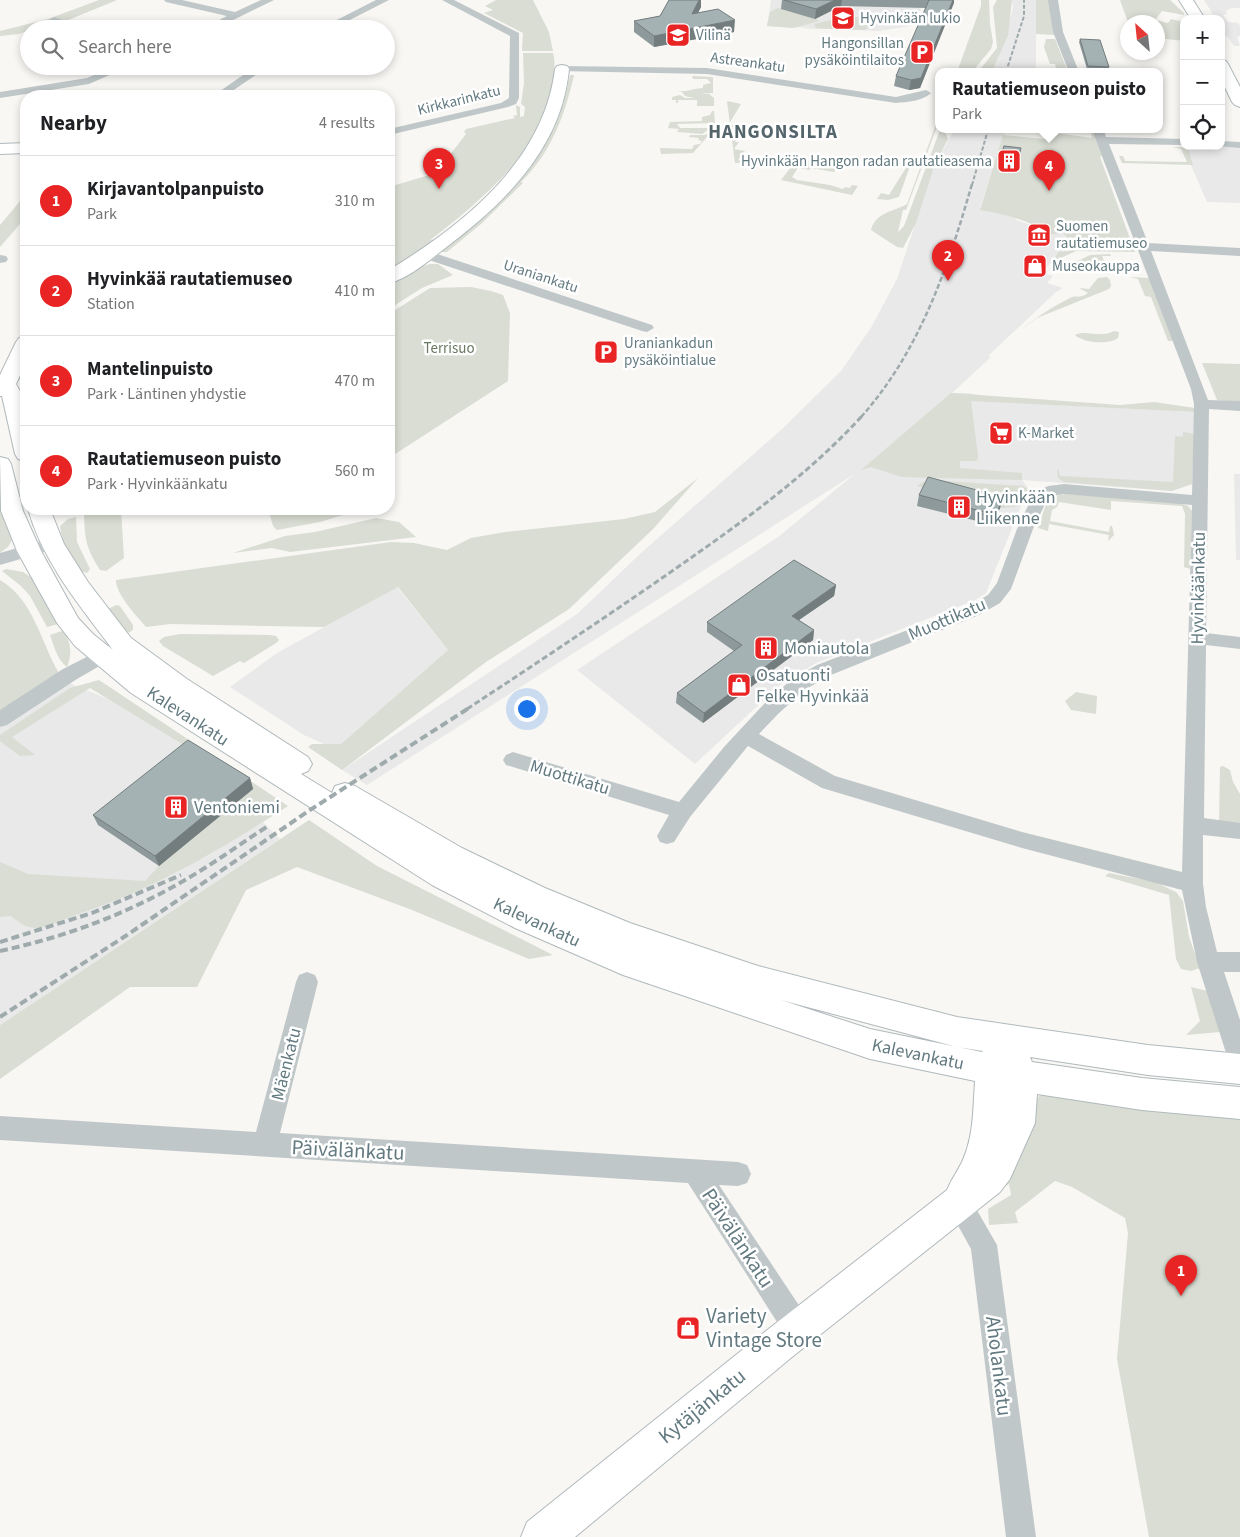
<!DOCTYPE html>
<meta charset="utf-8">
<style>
:root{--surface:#fff;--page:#f2f2f2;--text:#202124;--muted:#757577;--line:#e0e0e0;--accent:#e82424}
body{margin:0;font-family:"Source Sans 3",sans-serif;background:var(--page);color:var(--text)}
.controls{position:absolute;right:15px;top:15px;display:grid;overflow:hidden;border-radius:10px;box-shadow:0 2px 8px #0003}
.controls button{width:45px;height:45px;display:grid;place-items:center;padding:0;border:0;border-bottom:1px solid var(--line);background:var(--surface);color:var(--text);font:25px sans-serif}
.compass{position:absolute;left:1120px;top:15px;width:45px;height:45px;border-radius:50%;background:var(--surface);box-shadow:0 2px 8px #0003;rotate:333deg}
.you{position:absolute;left:526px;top:708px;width:18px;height:18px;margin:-12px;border:4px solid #fff;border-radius:50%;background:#1a73e8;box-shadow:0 0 0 8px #1a73e833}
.badge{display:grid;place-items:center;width:32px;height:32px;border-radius:50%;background:var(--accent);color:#fff;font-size:16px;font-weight:700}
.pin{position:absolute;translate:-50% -41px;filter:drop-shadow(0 1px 2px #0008)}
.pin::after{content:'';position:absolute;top:26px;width:18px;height:15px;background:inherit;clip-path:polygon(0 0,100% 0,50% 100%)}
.popup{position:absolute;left:935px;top:68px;width:228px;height:65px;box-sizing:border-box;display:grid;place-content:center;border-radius:10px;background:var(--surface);filter:drop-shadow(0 1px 4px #0005);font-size:16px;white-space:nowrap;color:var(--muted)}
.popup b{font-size:19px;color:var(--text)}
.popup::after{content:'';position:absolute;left:50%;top:100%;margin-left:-10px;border:10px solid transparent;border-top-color:var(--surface)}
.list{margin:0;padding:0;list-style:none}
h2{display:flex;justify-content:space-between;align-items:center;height:65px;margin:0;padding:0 20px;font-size:21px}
h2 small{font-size:16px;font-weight:400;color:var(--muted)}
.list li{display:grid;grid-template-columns:32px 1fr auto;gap:15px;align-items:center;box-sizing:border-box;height:90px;padding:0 20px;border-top:1px solid var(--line)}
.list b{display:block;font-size:19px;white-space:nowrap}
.list p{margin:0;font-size:16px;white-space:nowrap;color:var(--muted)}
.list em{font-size:16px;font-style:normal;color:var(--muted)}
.icon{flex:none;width:28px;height:28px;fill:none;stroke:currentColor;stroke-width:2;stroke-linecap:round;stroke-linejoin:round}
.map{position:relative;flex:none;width:1240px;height:1537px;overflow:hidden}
.search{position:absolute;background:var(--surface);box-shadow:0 2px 8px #0003;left:20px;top:20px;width:375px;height:55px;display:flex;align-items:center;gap:12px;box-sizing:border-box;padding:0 18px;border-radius:28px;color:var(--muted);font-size:19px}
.panel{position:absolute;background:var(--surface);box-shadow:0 2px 8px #0003;left:20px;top:90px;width:375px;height:425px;border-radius:20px}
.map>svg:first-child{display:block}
.built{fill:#e8e9e8}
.green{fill:#d9ddd3}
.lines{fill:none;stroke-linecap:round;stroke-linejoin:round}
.secondary-casing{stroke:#b0b9bc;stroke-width:2}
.street{fill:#c0c7c9;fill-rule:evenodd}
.secondary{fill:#fff;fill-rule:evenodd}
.rail-far3{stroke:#9faaad;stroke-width:2;stroke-dasharray:4 2;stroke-linecap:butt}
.rail-far2{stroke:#9faaad;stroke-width:2.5;stroke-dasharray:5 2.5;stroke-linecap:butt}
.rail-far1{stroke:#9faaad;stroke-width:3;stroke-dasharray:6 3;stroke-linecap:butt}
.rail{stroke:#9faaad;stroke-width:4;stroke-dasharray:8 4;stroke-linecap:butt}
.wall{fill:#8e999b}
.shaded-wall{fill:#747d7e}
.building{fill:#a5b2b4;stroke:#747d7e}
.labels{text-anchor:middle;stroke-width:5;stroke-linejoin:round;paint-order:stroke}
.far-poi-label{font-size:15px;fill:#627a80;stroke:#fff;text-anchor:start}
.far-street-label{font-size:15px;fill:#627a80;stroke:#fff}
.far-park-label{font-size:15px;fill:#6a7861;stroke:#fff}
.poi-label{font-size:18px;fill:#627a80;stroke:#fff;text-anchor:start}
.street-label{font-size:18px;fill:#627a80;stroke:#fff}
.far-district-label{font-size:19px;font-weight:bold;letter-spacing:1px;fill:#54666b;stroke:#fff}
.near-street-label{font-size:21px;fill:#627a80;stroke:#fff}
.near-poi-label{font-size:21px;fill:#627a80;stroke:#fff;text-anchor:start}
</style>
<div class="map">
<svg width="1240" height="1537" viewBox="0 0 1240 1537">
<rect width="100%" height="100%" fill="#f8f7f4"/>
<path class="built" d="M 771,0 L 924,0 L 915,25 L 880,31 L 767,26 Z
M 1012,0 L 1036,0 L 1036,62 L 1035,72 L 992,72 L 998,59 L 1013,8 Z
M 1204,0 L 1240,0 L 1240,8 L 1231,8 L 1226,11 L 1227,14 L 1223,15 L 1228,22 L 1238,23 L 1240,26 L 1240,36 L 1237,37 L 1240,46 L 1234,46 L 1228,37 L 1223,36 L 1221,19 L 1216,19 Z
M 954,130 L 1005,130 L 980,208 L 1010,196 L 1016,220 L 1034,226 L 1049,235 L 1063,233 L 1071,243 L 1070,252 L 1056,257 L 1044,270 L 1048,271 L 1046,274 L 1053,276 L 1047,283 L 1063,288 L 1056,292 L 988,356 L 991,357 L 952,393 L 968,393 L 1018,403 L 1195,412 L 1192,484 L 1172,491 L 1022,480 L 1028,488 L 986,593 L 975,600 L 816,663 L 780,685 L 695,764 L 577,670 L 778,537 L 856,473 L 367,785 L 342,770 L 577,614 L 641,553 L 781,430 L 841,371 L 872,326 L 897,279 L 934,167 Z
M 1183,147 L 1240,147 L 1240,203 L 1207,202 Z
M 1234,474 L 1240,474 L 1240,560 L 1236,560 Z
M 0,585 L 52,676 L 150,716 L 279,805 L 201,860 L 263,822 L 280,839 L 0,1025 Z
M 397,587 L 448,650 L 341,744 L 326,745 L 304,735 L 230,687 L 277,653 Z"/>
<path class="green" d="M 99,0 L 117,0 L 66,21 L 70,23 L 55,29 L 41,26 L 19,34 L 0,36 L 0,31 L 48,19 Z
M 496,0 L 533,0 L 549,32 L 553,51 L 522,51 L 523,33 L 484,13 L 493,10 L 485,6 Z
M 981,0 L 989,0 L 990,24 L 993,42 L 991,49 L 972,72 L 957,72 L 981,6 Z
M 997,0 L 1012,0 L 1008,35 L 992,72 L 978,72 L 997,48 L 993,7 Z
M 1036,0 L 1049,0 L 1054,35 L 1036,34 Z
M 1120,0 L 1170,0 L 1184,13 L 1184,15 L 1162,11 L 1155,20 L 1168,23 L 1171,19 L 1184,22 L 1184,41 L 1158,38 L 1158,22 L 1128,22 Z
M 778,8 L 815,18 L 819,21 L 793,28 L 767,26 L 770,12 Z
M 843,17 L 860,17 L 874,25 L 864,30 L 800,28 L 816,28 L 814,24 Z
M 1046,39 L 1055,39 L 1068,72 L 1057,72 L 1055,64 L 1050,64 L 1044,47 Z
M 523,53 L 553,53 C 556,65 554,75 552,87 C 550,95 550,103 547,110 C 531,159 470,210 430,240 L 435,239 L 389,271 L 389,187 L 436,173 L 466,134 L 464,132 L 466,129 L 515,118 L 513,116 L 517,115 L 516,105 L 520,107 L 520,117 L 524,116 L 525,107 L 521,104 L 524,83 Z
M 570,75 L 574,75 C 565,115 551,153 521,182 L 523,183 L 481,224 L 447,252 L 439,252 C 505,195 552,166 570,75 Z
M 692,76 L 713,77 L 713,93 L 699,94 L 709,94 L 714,98 L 714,106 L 697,106 L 697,100 L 678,100 L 678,103 L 676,103 L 676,100 L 672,100 L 672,97 L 680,95 L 685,98 L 694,98 L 685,96 L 682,92 L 678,91 C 688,92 695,88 703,88 L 703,85 L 711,83 L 707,79 L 693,79 Z
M 727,101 L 741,104 L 729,124 L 744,128 L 738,134 L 740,135 L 735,142 L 739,142 L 734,149 L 745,151 L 738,160 L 742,161 L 739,163 L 735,163 Z
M 712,111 L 714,111 L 715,123 L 677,124 L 680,128 L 711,128 L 702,134 L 677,132 L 679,129 L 668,128 L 670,122 L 702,121 L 702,117 L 710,115 Z
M 939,116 L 939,121 L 906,210 L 903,210 L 898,232 L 904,226 L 940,130 L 944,130 L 948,139 L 934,167 L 916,223 L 903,248 L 897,247 L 871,230 C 876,212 893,212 907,204 Z
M 713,130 L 693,153 L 661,154 L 660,148 L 692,149 L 694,145 L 700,144 L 702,141 L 698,140 L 699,138 L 689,137 L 690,135 L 705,135 Z
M 1090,130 L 1092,130 L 1102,156 L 1100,157 L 1135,252 L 1076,251 L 1054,261 L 1058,252 L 1070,251 L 1067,243 L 1071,242 L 1063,233 L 1049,235 C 1034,221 1000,213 980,210 L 1003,135 L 1044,139 L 1045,136 L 1055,137 L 1055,133 L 1092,138 Z
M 1172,147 L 1205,148 L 1188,148 L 1193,165 L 1122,163 L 1119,156 L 1123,156 L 1125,161 L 1187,162 L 1181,149 Z
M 914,155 L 899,197 L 888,200 L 877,199 L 881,193 L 889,195 Z
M 798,158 L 802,159 L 797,165 L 802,166 L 807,160 L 838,166 L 834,172 L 811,168 L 809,170 L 798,168 L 792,177 L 797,180 L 830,185 L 843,189 L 845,187 L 850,188 L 852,185 L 858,186 L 852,195 L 781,180 Z
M 26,194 L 26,217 L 0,247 L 0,225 Z
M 1110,254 L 1111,256 L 1102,256 L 1106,266 L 1099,267 L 1098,269 L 1076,262 L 1090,255 Z
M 430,264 L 438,264 L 453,275 L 422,288 L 389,309 L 389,284 L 416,268 Z
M 1107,277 L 1110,280 L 1111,286 L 1109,289 L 1037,318 L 1022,329 C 1037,317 1052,307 1070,298 C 1077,294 1078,300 1088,293 L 1079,288 L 1089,289 L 1098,278 Z
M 1130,277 L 1149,278 L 1173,341 L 1168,341 L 1151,297 L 1145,296 L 1138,279 Z
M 471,287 L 491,291 L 503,295 L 510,313 L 508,381 L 389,458 L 389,314 L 430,288 Z
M 1114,331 L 1119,332 L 1118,338 C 1108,345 1083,343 1075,335 C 1087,329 1100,339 1114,331 Z
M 1202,363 L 1240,364 L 1240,402 L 1217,400 Z
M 951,393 L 1120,405 L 1154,402 L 1195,408 L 1195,412 L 971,401 L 978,456 L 977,461 L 960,461 L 960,468 L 1022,473 L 1022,480 L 902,477 L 871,467 L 861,470 Z
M 1183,432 L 1194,434 L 1192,484 L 1172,491 L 1064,482 L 1058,478 L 1057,471 L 1058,469 L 1060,476 L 1173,482 L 1175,436 L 1183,437 Z
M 698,478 L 653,529 L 569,609 L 486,662 L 342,770 L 308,747 L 312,744 L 341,744 L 448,650 L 398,587 L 324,627 L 170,624 L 146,627 C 137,616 116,595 116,580 L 130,578 L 391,542 L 414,543 L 447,550 L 471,538 L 505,532 L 624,519 L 655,512 Z
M 943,481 L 1023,486 L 1030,491 L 1030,501 C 1021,507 1011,507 1000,508 L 917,486 L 923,482 Z
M 1066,494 L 1176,502 L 1188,506 L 1192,511 L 1190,569 L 1184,567 L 1185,514 L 1182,506 L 1111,501 L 1111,510 L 1059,502 L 1057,507 L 1052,510 L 1050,521 L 1109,532 L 1110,526 L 1112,526 L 1114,535 L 1108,541 L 1109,535 L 1049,524 L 1048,531 L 1038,528 L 1047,501 L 1059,495 Z
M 0,500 L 12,540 L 8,547 L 0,553 Z
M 99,509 L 121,509 L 124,558 L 106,571 L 100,570 C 86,548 85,540 84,515 Z
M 268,509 L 348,509 L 346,514 L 320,522 L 277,530 L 273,526 Z
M 76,517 L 77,542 L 90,569 L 87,573 L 81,571 C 71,557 62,543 60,526 L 68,519 Z
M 376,518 L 399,522 L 416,537 L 290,552 L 272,548 L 233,553 L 285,536 L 315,532 Z
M 6,569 L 23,572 L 32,578 L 58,624 L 47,627 L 30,596 L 21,586 L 2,571 Z
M 0,580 C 34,600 40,641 59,673 L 0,711 Z
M 117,605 L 120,606 L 133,625 L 133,630 L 126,634 L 105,610 Z
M 62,631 C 72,640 72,656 67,667 C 57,660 54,646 50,635 Z
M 180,634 L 269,635 L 276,636 L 279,640 L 276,643 L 244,663 L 240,661 L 213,676 L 163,646 L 159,641 L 164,637 Z
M 99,680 L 288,806 C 220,850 159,886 81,913 C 68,917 52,926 38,928 C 28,929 18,922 11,916 L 0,917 L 0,862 L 28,874 L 145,881 L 159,866 L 192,750 L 90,688 L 12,737 L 35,755 L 20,756 L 0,741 L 0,735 L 70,688 Z
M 1076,692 L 1097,696 L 1096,714 L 1071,710 L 1065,701 Z
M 1223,766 L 1230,770 L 1233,782 L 1240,794 L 1240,825 L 1219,823 L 1220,767 Z
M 309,820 L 377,866 L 553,955 L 529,959 L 412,910 L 297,867 L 246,890 L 197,987 L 130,987 L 0,1079 L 0,1025 Z
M 1109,873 L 1155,882 L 1176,892 L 1183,901 L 1189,937 L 1200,968 L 1191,971 L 1181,969 L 1176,959 L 1169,895 L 1105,876 Z
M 1191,987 L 1208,991 L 1220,1032 L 1186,1035 L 1200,1021 Z
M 1053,1092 L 1240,1116 L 1240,1537 L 1149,1537 L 1117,1359 L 1128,1233 L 1125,1218 L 1072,1187 L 1055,1181 L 1015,1212 L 1018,1223 L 989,1225 L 988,1209 L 1011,1195 L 1009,1184 L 992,1193 L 1032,1106 L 1039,1096 Z"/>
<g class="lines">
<g class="secondary-casing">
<path id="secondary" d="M 1179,0 L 1193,0 L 1205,19 L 1191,19 Z
M 1221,60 L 1226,61 L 1228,64 L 1240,87 L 1240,107 L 1235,105 L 1232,102 L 1221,79 Z
M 562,65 L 567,66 L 569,69 C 562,148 504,204 444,249 C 428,261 408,279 389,283 L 389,270 C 463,225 544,161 555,69 L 557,66 Z
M 26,143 L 26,153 L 0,154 L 0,144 Z
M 26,336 L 26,362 L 16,384 C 30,406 28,435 26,461 L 18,459 L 15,454 L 2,396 L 0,396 L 0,375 L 16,342 L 19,338 Z
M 0,457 L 8,459 L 11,464 L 23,511 L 41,551 L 78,618 L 93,634 L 113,650 C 80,606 43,562 28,509 L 50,509 L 64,544 L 88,582 L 131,638 L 187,679 L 308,757 L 312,764 L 308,771 L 301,774 L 332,793 L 335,786 L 345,783 L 355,786 L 462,848 L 545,888 L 630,923 L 758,966 L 957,1017 L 1148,1045 L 1240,1054 L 1240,1084 L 1148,1075 L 1030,1057 L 1032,1062 L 1142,1078 L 1240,1087 L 1240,1119 L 1142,1110 L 1037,1094 L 1035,1123 L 1010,1179 L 1000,1192 L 792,1357 L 575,1537 L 521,1537 L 527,1522 L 766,1331 L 947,1190 C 951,1180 957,1172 962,1162 C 974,1136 973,1109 975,1081 L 870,1059 L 623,975 L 515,928 L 432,885 L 131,693 L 75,646 L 57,623 L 17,551 L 1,511 ZM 781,1000 L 957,1047 L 983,1051 L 982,1052 L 870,1029 Z"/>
</g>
<path class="street" d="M 164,0 L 182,0 L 235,12 L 261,0 L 274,0 L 215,29 L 201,29 L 227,16 L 166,2 Z
M 376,0 L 389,0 L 332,29 L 319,29 Z
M 442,0 L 454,0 L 519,33 L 519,98 L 516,104 L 508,107 L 389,135 L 389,129 L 501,103 L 509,98 L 510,36 Z
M 1048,0 L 1058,0 L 1063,32 L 1079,72 L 1069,72 L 1053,32 Z
M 54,17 L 84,27 L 85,29 L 70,29 L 50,22 L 49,20 Z
M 115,66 L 130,66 L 89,84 L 0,98 L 0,92 L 87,78 Z
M 256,66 L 269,66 L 225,96 L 213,96 Z
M 562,66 L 707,68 L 896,97 L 926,90 L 931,93 C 923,101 907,102 896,103 L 707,74 L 558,71 L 557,69 Z
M 1092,130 L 1104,130 L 1106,137 L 1184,139 L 1184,145 L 1109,144 L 1148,243 L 1240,248 L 1240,256 L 1151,251 L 1208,400 L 1240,401 L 1240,411 L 1209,409 L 1206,633 L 1240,637 L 1240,649 L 1206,645 L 1204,818 L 1240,823 L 1240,839 L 1203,835 L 1203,884 L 1206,907 L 1217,952 L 1240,952 L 1240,972 L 1224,972 L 1240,1020 L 1240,1070 L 1232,1067 L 1228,1059 L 1197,962 L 1182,890 L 1022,848 L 822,788 L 748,746 L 690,817 L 674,842 L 667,844 L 660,842 L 657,836 L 669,815 L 506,765 L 503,760 L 506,755 L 513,752 L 679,802 L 724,747 L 765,703 L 792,679 L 817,665 L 967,607 L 988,595 L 997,583 L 1017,529 L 1034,493 L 1048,486 L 1064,484 L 1192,495 L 1194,404 L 1191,389 ZM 1064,494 L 1192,505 L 1182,872 L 1022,832 L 835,776 L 759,734 L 779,713 L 806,689 L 831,675 L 979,615 L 1000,603 L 1011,589 L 1033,529 L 1047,500 L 1058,495 Z
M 1221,141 L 1240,142 L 1240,148 L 1217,146 L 1221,146 Z
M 425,250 L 652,325 L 654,328 L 647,332 L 642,331 L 420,257 L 418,254 Z
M 0,255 L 6,256 L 8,259 L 6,262 L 0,263 Z
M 52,538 L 58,540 L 60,544 L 58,548 L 0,565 L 0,553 Z
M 116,642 L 122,643 L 125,648 L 122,653 L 77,679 L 7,725 L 0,727 L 0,710 L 63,669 Z
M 307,972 L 315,975 L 318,982 L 280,1133 L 738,1162 L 747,1165 L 751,1174 L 747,1183 L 738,1186 L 719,1185 L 808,1319 L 812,1329 L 808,1339 L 798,1343 L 788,1339 L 688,1183 L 0,1140 L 0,1116 L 256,1132 L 296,982 L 299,975 Z
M 958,1189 L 967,1193 L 997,1245 L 1036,1537 L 1006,1537 L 971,1249 L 945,1202 L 949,1193 Z"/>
<use href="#secondary" class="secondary"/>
<path class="rail-far3" d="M 1006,72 L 1024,16 L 1024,0
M 972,185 L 988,130"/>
<path class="rail-far2" d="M 861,417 C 920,351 948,267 972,184"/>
<path class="rail-far1" d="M 467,709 C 537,663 606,617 675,569 C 741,523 807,476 862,416"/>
<path class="rail" d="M 0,942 L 92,913 L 181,875
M 0,951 C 65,937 127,914 185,880 C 213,864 240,844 268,826
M 0,1017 L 127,935 L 310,810 L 469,708"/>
</g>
<path class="wall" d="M 669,0 L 701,0 L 701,7 L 698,13 L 734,32 L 654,47 L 634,32 L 634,21 L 660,16 Z
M 782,0 L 954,0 L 920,88 L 909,90 L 894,86 L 896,76 L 926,8 L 841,6 L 815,19 L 781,9 Z
M 1080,39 L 1109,67 L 1108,70 L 1087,69 L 1079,42 Z
M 1004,146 L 1021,148 L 1015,170 L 998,167 Z
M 919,495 L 1003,497 L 1000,508 L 993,525 L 917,506 Z
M 836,585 L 834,596 L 799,620 L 814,630 L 813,640 L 703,723 L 676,703 L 677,693 L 734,651 L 707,632 L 707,622 Z
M 250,778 L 253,789 L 159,866 L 98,825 L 93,815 Z"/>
<path class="shaded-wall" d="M 699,0 L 701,0 L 701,7 L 691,26 L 692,14 Z
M 835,0 L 842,0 L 841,6 L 815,19 L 816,9 Z
M 953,0 L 954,0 L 954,3 L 920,88 L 909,90 L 911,80 Z
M 735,20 L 734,32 L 654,47 L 654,36 Z
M 1003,497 L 1000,508 L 993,525 L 996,515 Z
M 836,585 L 834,596 L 790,626 L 792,616 Z
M 814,630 L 813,640 L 703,723 L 704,713 Z
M 250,778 L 253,789 L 159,866 L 155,856 Z"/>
<path class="building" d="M 669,0 L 699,0 L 692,14 L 718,9 L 735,20 L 654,36 L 634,21 L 660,16 Z
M 784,0 L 835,0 L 816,9 Z
M 929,0 L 953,0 L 921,78 L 911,80 L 896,76 Z
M 1080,39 L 1100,40 L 1109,67 L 1088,66 Z
M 1004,146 L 1021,148 L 1017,164 L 999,161 Z
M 928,477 L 1003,497 L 996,515 L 919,495 Z
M 794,560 L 836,585 L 792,616 L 814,630 L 704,713 L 677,693 L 742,645 L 707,622 Z
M 188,740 L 250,778 L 155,856 L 93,815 Z"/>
<defs>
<g id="school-square" transform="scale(1.25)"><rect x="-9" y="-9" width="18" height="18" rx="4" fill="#e82424" stroke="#fff"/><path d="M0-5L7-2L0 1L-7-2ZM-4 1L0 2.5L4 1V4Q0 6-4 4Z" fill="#fff"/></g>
<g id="parking-square" transform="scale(1.25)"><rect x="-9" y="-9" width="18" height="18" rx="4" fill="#e82424" stroke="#fff"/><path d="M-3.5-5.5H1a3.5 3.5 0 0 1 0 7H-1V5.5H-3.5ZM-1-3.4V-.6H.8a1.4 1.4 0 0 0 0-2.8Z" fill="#fff"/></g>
<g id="building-square" transform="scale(1.25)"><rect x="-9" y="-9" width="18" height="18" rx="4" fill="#e82424" stroke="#fff"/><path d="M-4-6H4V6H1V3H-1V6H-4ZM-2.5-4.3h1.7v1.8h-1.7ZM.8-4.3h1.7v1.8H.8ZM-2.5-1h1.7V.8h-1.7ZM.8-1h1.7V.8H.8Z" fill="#fff"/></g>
<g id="museum-square" transform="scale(1.25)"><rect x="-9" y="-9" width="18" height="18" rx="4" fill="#e82424" stroke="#fff"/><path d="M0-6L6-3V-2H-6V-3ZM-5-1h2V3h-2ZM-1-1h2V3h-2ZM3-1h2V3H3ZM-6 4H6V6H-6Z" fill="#fff"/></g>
<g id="shop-square" transform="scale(1.25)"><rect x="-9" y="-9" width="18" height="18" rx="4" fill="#e82424" stroke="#fff"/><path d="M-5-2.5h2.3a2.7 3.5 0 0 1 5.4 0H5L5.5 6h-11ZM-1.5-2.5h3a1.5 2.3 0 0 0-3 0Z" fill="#fff"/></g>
<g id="supermarket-square" transform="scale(1.25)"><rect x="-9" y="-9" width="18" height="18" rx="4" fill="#e82424" stroke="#fff"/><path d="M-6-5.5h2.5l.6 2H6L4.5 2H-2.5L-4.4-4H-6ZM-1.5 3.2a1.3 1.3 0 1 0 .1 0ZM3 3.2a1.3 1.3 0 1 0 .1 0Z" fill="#fff"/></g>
</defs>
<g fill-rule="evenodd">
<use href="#school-square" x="843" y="18"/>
<use href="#school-square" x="678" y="35"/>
<use href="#parking-square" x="922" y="52"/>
<use href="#building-square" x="1009" y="161"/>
<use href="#museum-square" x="1039" y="235"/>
<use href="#shop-square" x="1035" y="266"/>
<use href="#parking-square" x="606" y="352"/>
<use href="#supermarket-square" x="1001" y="433"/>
<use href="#building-square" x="959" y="507"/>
<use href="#building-square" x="766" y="648"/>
<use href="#shop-square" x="739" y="685"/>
<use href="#building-square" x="176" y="807"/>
<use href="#shop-square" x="688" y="1328"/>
</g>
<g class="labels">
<g class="far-poi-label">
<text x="860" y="23">Hyvinkään lukio</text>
<text x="696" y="40">Vilinä</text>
<text x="904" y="48" text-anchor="end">Hangonsillan<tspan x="904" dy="17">pysäköintilaitos</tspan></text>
<text x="992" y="166" text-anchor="end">Hyvinkään Hangon radan rautatieasema</text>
<text x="1056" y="231">Suomen<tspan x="1056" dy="17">rautatiemuseo</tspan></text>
<text x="1052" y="271">Museokauppa</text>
<text x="624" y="348">Uraniankadun<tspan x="624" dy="17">pysäköintialue</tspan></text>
<text x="1018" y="438">K-Market</text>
</g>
<g class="far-street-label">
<text transform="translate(748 62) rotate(8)" y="5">Astreankatu</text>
<text transform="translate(459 100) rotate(-14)" y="5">Kirkkarinkatu</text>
<text transform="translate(541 276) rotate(18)" y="5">Uraniankatu</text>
</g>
<g class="far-park-label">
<text x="449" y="353">Terrisuo</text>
</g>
<g class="poi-label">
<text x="976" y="503">Hyvinkään<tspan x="976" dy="21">Liikenne</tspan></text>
<text x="784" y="654">Moniautola</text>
<text x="756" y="681">Osatuonti<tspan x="756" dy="21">Felke Hyvinkää</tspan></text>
<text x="194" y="813">Ventoniemi</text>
</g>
<g class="street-label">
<text transform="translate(1198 588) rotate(-89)" y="6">Hyvinkäänkatu</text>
<text transform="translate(947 619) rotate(-23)" y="6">Muottikatu</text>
<text transform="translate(188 716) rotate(33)" y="6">Kalevankatu</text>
<text transform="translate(570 777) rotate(17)" y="6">Muottikatu</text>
<text transform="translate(537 922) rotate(25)" y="6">Kalevankatu</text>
<text transform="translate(918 1054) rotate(12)" y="6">Kalevankatu</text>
<text transform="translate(286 1064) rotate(-76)" y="6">Mäenkatu</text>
</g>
<g class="far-district-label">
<text x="773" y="138">HANGONSILTA</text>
</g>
<g class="near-street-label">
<text transform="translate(348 1150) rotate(3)" y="7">Päivälänkatu</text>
<text transform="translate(738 1238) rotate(57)" y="7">Päivälänkatu</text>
<text transform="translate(999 1366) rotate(83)" y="7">Aholankatu</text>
<text transform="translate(702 1406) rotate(-39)" y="7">Kytäjänkatu</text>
</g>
<g class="near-poi-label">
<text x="706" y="1323">Variety<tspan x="706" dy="24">Vintage Store</tspan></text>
</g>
</g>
</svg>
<div class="controls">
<button>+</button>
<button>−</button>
<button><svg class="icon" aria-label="locate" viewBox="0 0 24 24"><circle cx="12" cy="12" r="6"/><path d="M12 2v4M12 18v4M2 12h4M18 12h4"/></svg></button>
</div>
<svg class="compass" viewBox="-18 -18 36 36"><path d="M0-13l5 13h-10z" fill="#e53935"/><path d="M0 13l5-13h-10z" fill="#757577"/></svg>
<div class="you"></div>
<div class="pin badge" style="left:1181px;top:1296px">1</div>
<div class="pin badge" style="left:948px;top:281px">2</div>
<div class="pin badge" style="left:439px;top:189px">3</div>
<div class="pin badge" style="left:1049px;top:191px">4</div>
<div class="popup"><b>Rautatiemuseon puisto</b>Park</div>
<div class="search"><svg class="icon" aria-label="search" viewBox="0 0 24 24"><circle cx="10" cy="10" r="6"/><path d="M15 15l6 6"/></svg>Search here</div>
<section class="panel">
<h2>Nearby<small>4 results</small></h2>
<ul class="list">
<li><span class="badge">1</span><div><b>Kirjavantolpanpuisto</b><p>Park</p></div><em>310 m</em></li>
<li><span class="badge">2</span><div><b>Hyvinkää rautatiemuseo</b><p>Station</p></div><em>410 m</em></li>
<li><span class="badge">3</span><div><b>Mantelinpuisto</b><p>Park · Läntinen yhdystie</p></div><em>470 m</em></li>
<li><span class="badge">4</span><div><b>Rautatiemuseon puisto</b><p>Park · Hyvinkäänkatu</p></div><em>560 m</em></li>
</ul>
</section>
</div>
